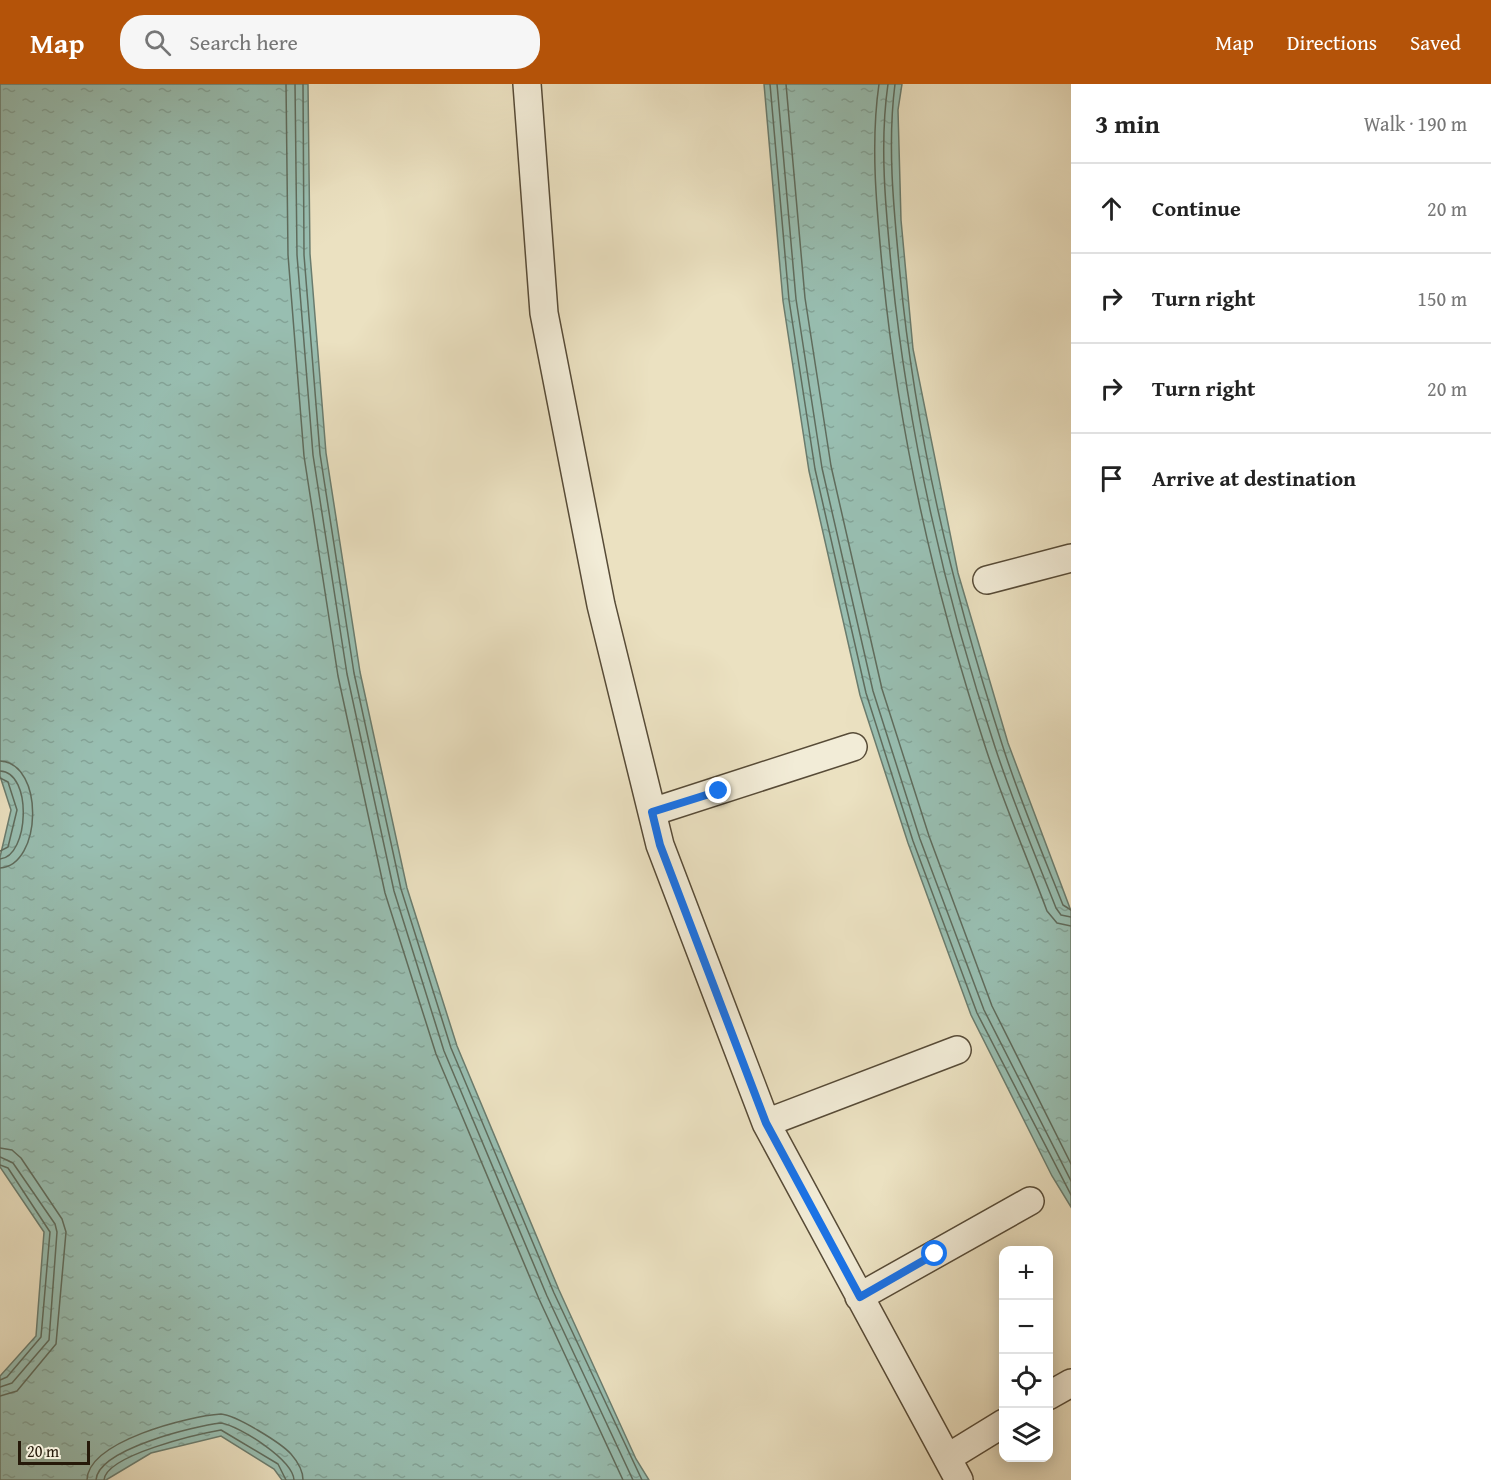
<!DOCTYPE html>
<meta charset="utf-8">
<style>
:root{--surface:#fff;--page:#f6f6f6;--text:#222;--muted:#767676;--line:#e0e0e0;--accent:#b45309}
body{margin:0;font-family:"Gentium Book Plus",serif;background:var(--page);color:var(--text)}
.controls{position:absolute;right:18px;bottom:18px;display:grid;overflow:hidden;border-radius:12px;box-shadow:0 3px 15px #0003}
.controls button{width:54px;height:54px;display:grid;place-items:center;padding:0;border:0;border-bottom:2px solid var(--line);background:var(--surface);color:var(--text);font:30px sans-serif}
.scale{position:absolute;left:18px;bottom:15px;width:72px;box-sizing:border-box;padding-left:6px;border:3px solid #261909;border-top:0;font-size:16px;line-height:21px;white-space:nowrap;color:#261909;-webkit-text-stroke:4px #f2ecd7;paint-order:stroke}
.stop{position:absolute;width:18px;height:18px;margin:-14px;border:4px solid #1a73e8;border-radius:50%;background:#fff}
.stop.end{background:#1a73e8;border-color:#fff;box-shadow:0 2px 6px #0008}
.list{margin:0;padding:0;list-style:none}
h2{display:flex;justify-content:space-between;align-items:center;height:78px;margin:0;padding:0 24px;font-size:26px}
h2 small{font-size:20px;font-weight:400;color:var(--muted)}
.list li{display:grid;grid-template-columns:39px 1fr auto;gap:18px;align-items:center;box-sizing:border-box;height:90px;padding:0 24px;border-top:2px solid var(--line)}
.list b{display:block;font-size:22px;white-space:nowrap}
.list em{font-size:20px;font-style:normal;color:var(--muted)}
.icon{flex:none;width:33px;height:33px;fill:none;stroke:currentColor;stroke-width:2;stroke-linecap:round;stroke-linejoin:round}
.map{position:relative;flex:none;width:1071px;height:1396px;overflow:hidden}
header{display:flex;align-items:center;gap:36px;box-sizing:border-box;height:84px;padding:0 30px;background:var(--accent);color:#fff}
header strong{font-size:28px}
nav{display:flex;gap:33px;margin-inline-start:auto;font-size:21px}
.search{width:420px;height:54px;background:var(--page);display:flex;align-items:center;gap:15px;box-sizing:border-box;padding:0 21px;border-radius:24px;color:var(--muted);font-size:22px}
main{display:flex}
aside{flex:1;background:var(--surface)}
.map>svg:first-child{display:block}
.water{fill:url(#water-ripples);stroke:#6a7c6e;stroke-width:1.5}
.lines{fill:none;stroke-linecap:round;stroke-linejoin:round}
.shore{stroke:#5f6c5d;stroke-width:1.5}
.minor-casing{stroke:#574b37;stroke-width:30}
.minor{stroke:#f2ecd7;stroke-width:27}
.route{stroke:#1a73e8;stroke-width:8}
</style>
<header>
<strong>Map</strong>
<div class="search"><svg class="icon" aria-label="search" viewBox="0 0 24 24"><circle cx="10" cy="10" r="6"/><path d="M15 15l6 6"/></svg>Search here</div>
<nav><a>Map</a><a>Directions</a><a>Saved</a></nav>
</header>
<main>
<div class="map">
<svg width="1071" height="1396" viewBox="0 0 1071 1396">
<defs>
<pattern id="water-ripples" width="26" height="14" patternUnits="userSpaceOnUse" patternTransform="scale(1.5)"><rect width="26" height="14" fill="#98beb1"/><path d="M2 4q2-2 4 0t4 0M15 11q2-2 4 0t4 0" fill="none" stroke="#83a397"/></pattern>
</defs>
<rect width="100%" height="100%" fill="#ebe1c1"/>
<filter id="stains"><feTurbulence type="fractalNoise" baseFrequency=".00333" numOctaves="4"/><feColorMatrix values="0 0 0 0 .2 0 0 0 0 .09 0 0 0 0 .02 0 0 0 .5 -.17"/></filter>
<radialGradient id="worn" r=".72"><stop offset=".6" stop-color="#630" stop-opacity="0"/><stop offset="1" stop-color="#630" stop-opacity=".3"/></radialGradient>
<path class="water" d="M 0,0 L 308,0 L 310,170 L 326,369 L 360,588 L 407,804 L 457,962 L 559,1206 L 636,1375 L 649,1396 L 282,1396 L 274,1385 L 221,1352 L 151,1369 L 106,1396 L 0,1396 L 0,1292 L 36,1252 L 44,1148 L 0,1083 L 0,773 L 11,726 L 0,692 Z
M 764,0 L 902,0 L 898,26 L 901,136 L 913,265 L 958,489 L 1008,659 L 1071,827 L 1071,1123 L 1052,1092 L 971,931 L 908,759 L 860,611 L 809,387 L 783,217 Z"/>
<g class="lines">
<path class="shore" d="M 286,0 L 288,171 L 304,372 L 338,592 L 385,809 L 436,970 L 539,1215 L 623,1396
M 295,0 L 297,171 L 313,371 L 347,590 L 394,807 L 444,967 L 547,1212 L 633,1396
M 303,0 L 304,171 L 320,370 L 354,589 L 401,805 L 451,964 L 554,1209 L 642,1396
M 770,0 L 789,216 L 815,385 L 866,609 L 913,757 L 977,929 L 1071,1111
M 777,0 L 796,215 L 822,384 L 873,607 L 920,755 L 984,926 L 1071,1097
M 786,0 L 805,214 L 831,382 L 882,605 L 929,752 L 992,922 L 1071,1080
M 879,0 C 870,62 877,128 883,191 C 899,351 936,512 986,665 C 1004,720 1027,773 1047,827 L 1057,839 L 1071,842
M 888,0 C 879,62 886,128 892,190 C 908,346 945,514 995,663 C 1013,718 1035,771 1056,824 L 1061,831 L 1071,833
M 895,0 C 887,62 894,128 900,190 C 915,349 953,508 1002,660 C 1019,714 1042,768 1063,821 L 1071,826
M 0,677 C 45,679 42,782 0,784
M 0,687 C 33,688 29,773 0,775
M 0,694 L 8,698 L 17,726 L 8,763 L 0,767
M 0,1064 L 12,1066 L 21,1074 L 62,1135 L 66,1148 L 56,1260 L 17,1307 L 0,1312
M 0,1073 L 13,1079 L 55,1140 L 57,1148 L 49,1256 L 12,1299 L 0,1303
M 0,1081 L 8,1084 L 50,1148 L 41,1253 L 7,1293 L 0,1296
M 87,1396 C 88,1357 189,1332 221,1330 C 236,1331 281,1359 291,1370 C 298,1378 303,1386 303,1396
M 96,1396 C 98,1365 195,1342 221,1339 C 240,1342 293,1376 294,1396
M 104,1396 C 106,1371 198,1350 221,1346 L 278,1380 L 286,1396"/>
<g class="minor-casing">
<path id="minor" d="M 527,0 L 544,229 L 601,521 L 660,761 L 766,1039 L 959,1396
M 987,496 L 1071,474
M 652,728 L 853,663
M 766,1039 L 957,966
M 859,1213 L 1030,1117
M 1048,1312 L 1071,1299
M 947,1374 L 1004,1339"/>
</g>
<use href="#minor" class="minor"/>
</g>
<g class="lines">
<path class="route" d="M 719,707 L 652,728 L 660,761 L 766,1039 L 860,1213 L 935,1170"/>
</g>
<rect width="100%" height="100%" filter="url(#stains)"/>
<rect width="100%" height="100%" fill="url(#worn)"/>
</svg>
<div class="controls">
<button>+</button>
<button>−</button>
<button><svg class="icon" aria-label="locate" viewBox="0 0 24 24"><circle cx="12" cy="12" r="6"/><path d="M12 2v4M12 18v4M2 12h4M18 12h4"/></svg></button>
<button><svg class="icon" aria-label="layers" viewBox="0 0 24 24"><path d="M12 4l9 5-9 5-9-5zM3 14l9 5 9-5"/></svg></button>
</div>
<div class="scale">20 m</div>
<div class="stop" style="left:935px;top:1170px"></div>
<div class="stop end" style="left:719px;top:707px"></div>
</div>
<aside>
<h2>3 min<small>Walk · 190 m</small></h2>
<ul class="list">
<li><svg class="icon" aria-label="ahead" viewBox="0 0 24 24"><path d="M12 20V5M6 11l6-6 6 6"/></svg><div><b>Continue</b></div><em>20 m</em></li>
<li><svg class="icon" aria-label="right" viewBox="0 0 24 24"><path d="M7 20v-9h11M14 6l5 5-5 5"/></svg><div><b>Turn right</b></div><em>150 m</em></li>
<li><svg class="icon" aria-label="right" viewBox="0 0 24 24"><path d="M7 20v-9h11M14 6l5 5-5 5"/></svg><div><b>Turn right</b></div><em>20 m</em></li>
<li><svg class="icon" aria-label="arrive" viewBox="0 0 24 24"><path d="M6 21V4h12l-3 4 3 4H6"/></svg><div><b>Arrive at destination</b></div></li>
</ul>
</aside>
</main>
